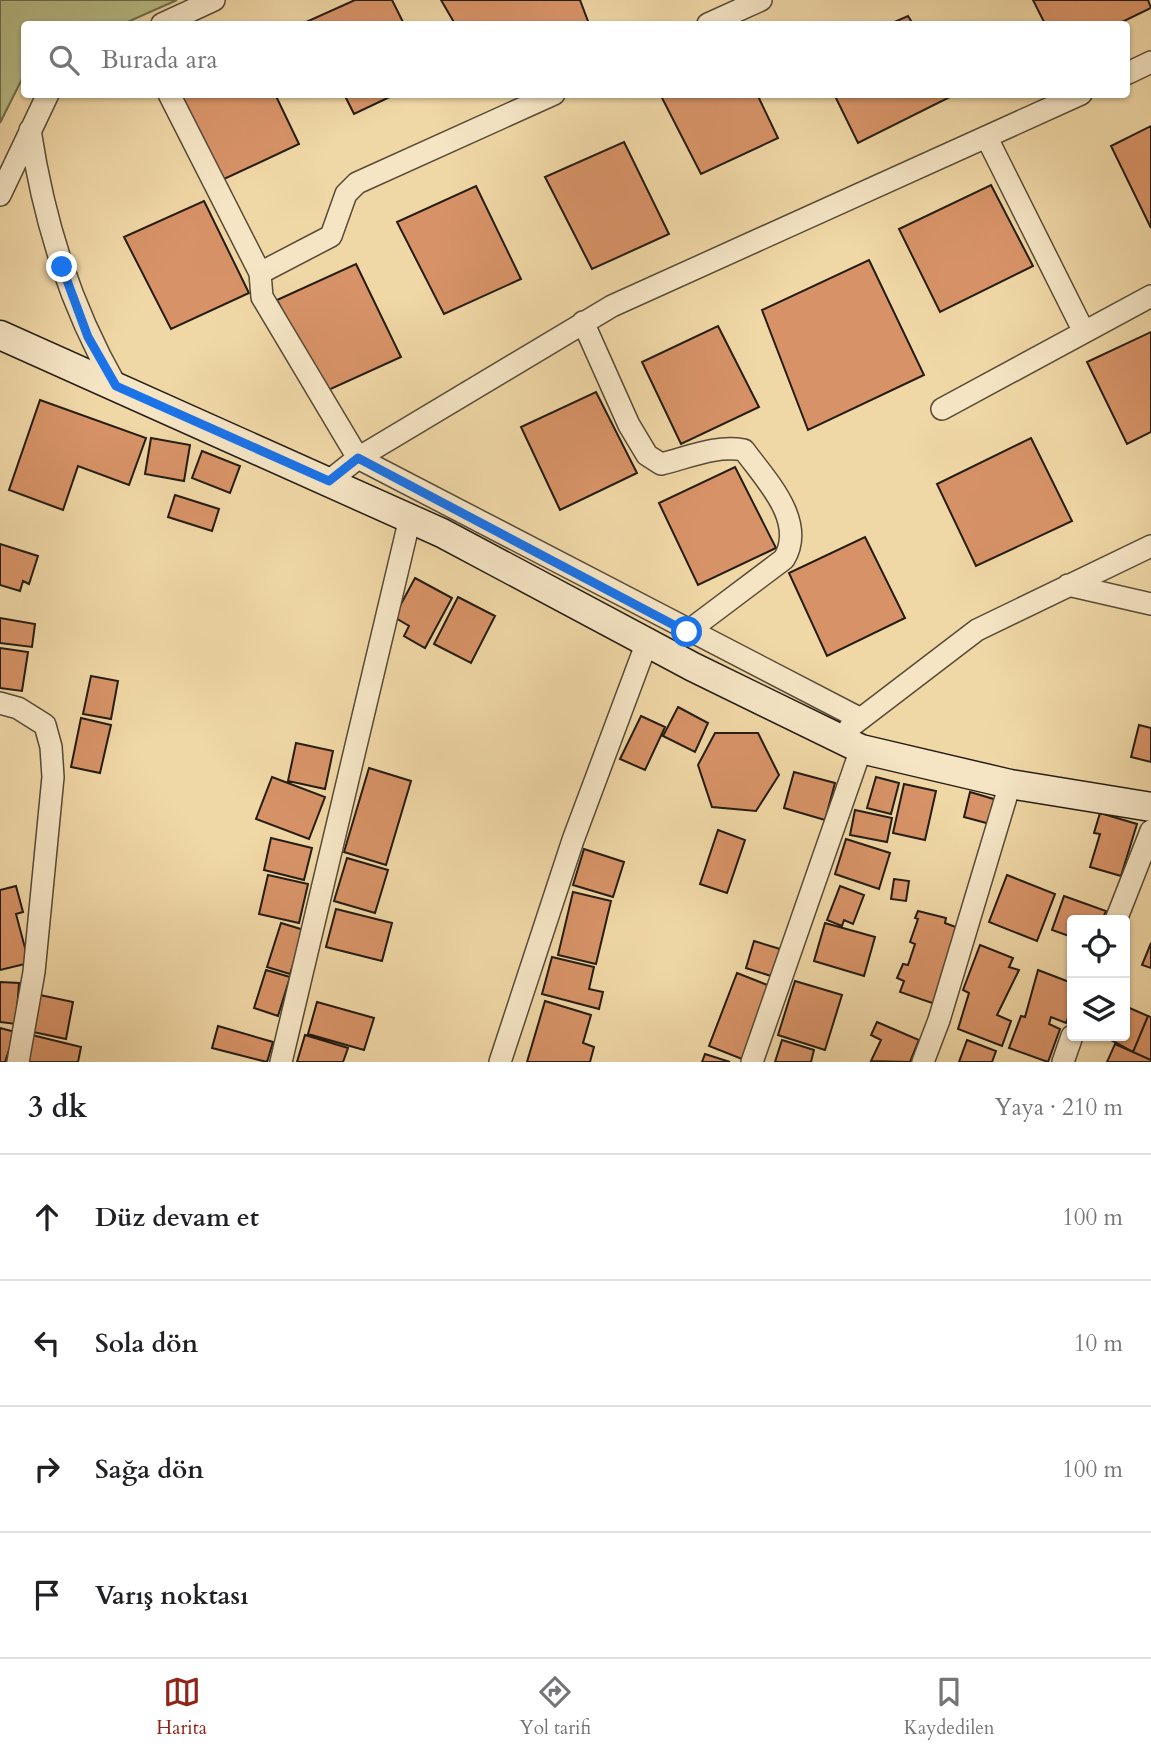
<!DOCTYPE html>
<html lang="tr">
<meta charset="utf-8">
<style>
:root{--surface:#fff;--page:#f2f2f2;--text:#202124;--muted:#757577;--line:#e0e0e0;--accent:#8f2418}
body{margin:0;font-family:Cardo,serif;background:var(--page);color:var(--text)}
.controls{position:absolute;right:21px;bottom:21px;display:grid;overflow:hidden;border-radius:7px;box-shadow:0 2px 5px #0004}
.controls button{width:63px;height:63px;display:grid;place-items:center;padding:0;border:0;border-bottom:2px solid var(--line);background:var(--surface);color:var(--text);font:35px sans-serif}
.stop{position:absolute;width:21px;height:21px;margin:-16px;border:5px solid #1a73e8;border-radius:50%;background:#fff}
.stop.end{background:#1a73e8;border-color:#fff;box-shadow:0 2px 7px #0008}
.list{margin:0;padding:0;list-style:none}
h2{display:flex;justify-content:space-between;align-items:center;height:91px;margin:0;padding:0 28px;font-size:30px}
h2 small{font-size:23px;font-weight:400;color:var(--muted)}
.list li{display:grid;grid-template-columns:46px 1fr auto;gap:21px;align-items:center;box-sizing:border-box;height:126px;padding:0 28px;border-top:2px solid var(--line)}
.list b{display:block;font-size:26px;white-space:nowrap}
.list em{font-size:23px;font-style:normal;color:var(--muted)}
.icon{flex:none;width:38px;height:38px;fill:none;stroke:currentColor;stroke-width:2;stroke-linecap:round;stroke-linejoin:round}
.map{position:relative;flex:none;width:1151px;height:1062px;overflow:hidden}
.search{position:absolute;background:var(--surface);box-shadow:0 2px 5px #0004;left:21px;right:21px;top:21px;height:77px;display:flex;align-items:center;gap:18px;box-sizing:border-box;padding:0 24px;border-radius:7px;color:var(--muted);font-size:26px}
.sheet{height:595px;background:var(--surface)}
nav{display:flex;justify-content:space-around;align-items:center;box-sizing:border-box;height:98px;border-top:2px solid var(--line);background:var(--surface);font-size:19px;color:var(--muted)}
nav a{display:grid;justify-items:center;gap:4px}
nav .on{color:var(--accent)}
.map>svg:first-child{display:block}
.green{fill:#b8be88;stroke:#6e6d4e;stroke-width:2}
.building{fill:#d79367;stroke:#241c13;stroke-width:2}
.lines{fill:none;stroke-linecap:round;stroke-linejoin:round}
.street-casing{stroke:#574b38;stroke-width:24}
.secondary-casing{stroke:#241c13;stroke-width:31}
.street{stroke:#f5e5c5;stroke-width:21}
.secondary{stroke:#f5e5c5;stroke-width:28}
.route{stroke:#1a73e8;stroke-width:9}
</style>
<div class="map">
<svg width="1151" height="1062" viewBox="0 0 1151 1062">
<rect width="100%" height="100%" fill="#f0d7a6"/>
<filter id="stains"><feTurbulence type="fractalNoise" baseFrequency=".00286" numOctaves="4"/><feColorMatrix values="0 0 0 0 .2 0 0 0 0 .09 0 0 0 0 .02 0 0 0 .5 -.17"/></filter>
<radialGradient id="worn" r=".72"><stop offset=".6" stop-color="#630" stop-opacity="0"/><stop offset="1" stop-color="#630" stop-opacity=".3"/></radialGradient>
<path class="green" d="M 0,0 L 177,0 L 123,24 L 24,24 L 24,75 L 0,123 Z"/>
<path class="building" d="M 355,0 L 392,0 L 404,24 L 308,24 L 306,22 Z
M 441,0 L 580,0 L 589,24 L 455,24 Z
M 1033,0 L 1148,0 L 1151,8 L 1118,24 L 1045,24 Z
M 908,16 L 913,24 L 890,24 Z
M 178,94 L 275,94 L 299,144 L 222,180 Z
M 344,94 L 396,94 L 354,114 Z
M 660,94 L 757,94 L 778,138 L 701,174 Z
M 834,94 L 949,94 L 950,97 L 858,143 Z
M 1151,126 L 1151,228 L 1111,146 Z
M 624,142 L 669,234 L 592,269 L 545,177 Z
M 991,185 L 1033,266 L 940,312 L 899,229 Z
M 476,186 L 521,279 L 444,314 L 397,222 Z
M 204,201 L 249,293 L 171,329 L 124,237 Z
M 869,260 L 924,375 L 808,430 L 762,310 Z
M 356,264 L 401,357 L 324,392 L 277,300 Z
M 718,326 L 759,407 L 681,444 L 642,362 Z
M 1151,332 L 1151,432 L 1127,444 L 1087,362 Z
M 596,392 L 637,473 L 560,510 L 521,427 Z
M 40,400 L 146,438 L 129,485 L 78,466 L 63,510 L 9,490 Z
M 151,438 L 190,445 L 184,481 L 145,474 Z
M 1031,438 L 1072,521 L 976,566 L 937,484 Z
M 202,451 L 240,466 L 230,493 L 192,478 Z
M 735,467 L 776,548 L 698,585 L 659,503 Z
M 175,495 L 219,509 L 212,531 L 168,517 Z
M 865,537 L 905,618 L 827,656 L 789,573 Z
M 0,544 L 38,556 L 29,584 L 23,581 L 20,591 L 0,585 Z
M 415,578 L 452,598 L 425,648 L 404,636 L 409,626 L 394,617 Z
M 458,597 L 495,616 L 471,663 L 434,644 Z
M 0,618 L 35,624 L 32,647 L 0,643 Z
M 0,648 L 28,652 L 22,691 L 0,688 Z
M 91,676 L 118,681 L 111,719 L 83,714 Z
M 678,707 L 708,723 L 695,752 L 663,736 Z
M 641,716 L 665,727 L 645,770 L 620,759 Z
M 81,718 L 111,725 L 100,773 L 71,767 Z
M 1139,725 L 1151,728 L 1151,762 L 1131,757 Z
M 715,733 L 758,733 L 779,775 L 756,811 L 712,807 L 698,765 Z
M 296,743 L 333,751 L 325,789 L 288,781 Z
M 369,768 L 411,781 L 386,865 L 344,852 Z
M 794,772 L 835,783 L 825,820 L 784,808 Z
M 272,777 L 325,797 L 309,839 L 256,819 Z
M 876,777 L 899,783 L 891,814 L 867,808 Z
M 904,784 L 936,791 L 925,840 L 893,833 Z
M 970,792 L 997,800 L 990,824 L 964,817 Z
M 855,810 L 892,818 L 887,842 L 850,835 Z
M 1100,813 L 1137,824 L 1121,876 L 1090,867 L 1100,834 L 1094,833 Z
M 718,830 L 745,840 L 727,893 L 700,884 Z
M 271,838 L 312,848 L 304,880 L 264,870 Z
M 846,839 L 890,853 L 879,889 L 835,874 Z
M 584,849 L 624,862 L 613,897 L 573,885 Z
M 347,858 L 388,870 L 375,913 L 334,901 Z
M 268,875 L 308,884 L 299,923 L 259,914 Z
M 1007,875 L 1055,894 L 1037,941 L 989,922 Z
M 894,879 L 909,881 L 906,901 L 891,899 Z
M 16,886 L 23,912 L 16,914 L 29,963 L 0,970 L 0,890 Z
M 840,886 L 864,895 L 853,924 L 844,920 L 842,926 L 827,920 Z
M 573,892 L 611,901 L 596,964 L 558,955 Z
M 1064,896 L 1106,911 L 1102,920 L 1072,920 L 1072,937 L 1052,930 Z
M 336,909 L 392,923 L 382,961 L 326,947 Z
M 918,911 L 946,918 L 945,923 L 961,929 L 935,1004 L 900,992 L 904,981 L 897,978 L 903,964 L 908,965 L 915,944 L 910,942 L 918,919 L 915,918 Z
M 281,923 L 304,930 L 290,974 L 267,967 Z
M 825,923 L 875,937 L 864,976 L 814,961 Z
M 754,941 L 780,949 L 771,976 L 746,968 Z
M 1151,943 L 1151,968 L 1142,965 Z
M 980,945 L 1013,958 L 1009,967 L 1019,970 L 997,1015 L 1011,1021 L 1002,1046 L 958,1029 L 969,993 L 963,990 Z
M 552,957 L 594,967 L 589,989 L 603,992 L 599,1009 L 542,994 Z
M 266,970 L 290,977 L 278,1016 L 254,1008 Z
M 1038,970 L 1072,983 L 1072,1007 L 1066,1023 L 1051,1017 L 1049,1024 L 1060,1029 L 1048,1062 L 1009,1048 L 1021,1016 L 1025,1017 Z
M 737,973 L 770,986 L 742,1059 L 709,1046 Z
M 795,981 L 842,995 L 825,1050 L 778,1035 Z
M 0,982 L 19,983 L 16,1024 L 0,1022 Z
M 40,995 L 73,1002 L 66,1039 L 33,1032 Z
M 545,1001 L 591,1015 L 583,1043 L 594,1047 L 590,1062 L 527,1062 Z
M 317,1002 L 374,1018 L 364,1050 L 308,1034 Z
M 1125,1006 L 1148,1016 L 1133,1052 L 1109,1039 L 1111,1036 L 1125,1036 Z
M 1148,1016 L 1151,1017 L 1151,1060 L 1133,1052 Z
M 877,1022 L 919,1040 L 910,1062 L 871,1061 L 881,1040 L 871,1035 Z
M 218,1026 L 273,1042 L 267,1062 L 212,1048 Z
M 0,1028 L 15,1032 L 5,1062 L 0,1062 Z
M 32,1035 L 81,1047 L 78,1062 L 25,1062 Z
M 305,1035 L 348,1048 L 343,1062 L 297,1062 Z
M 782,1040 L 814,1050 L 811,1062 L 775,1062 Z
M 967,1040 L 996,1051 L 992,1062 L 959,1062 Z
M 1115,1044 L 1151,1060 L 1151,1062 L 1107,1062 Z
M 705,1054 L 730,1062 L 702,1062 Z"/>
<g class="lines">
<g class="street-casing">
<path id="street" d="M 162,24 L 214,0
M 708,24 L 761,0
M 1126,74 L 1151,62
M 169,94 L 260,273 L 331,236 L 346,194 L 357,183 L 554,94
M 30,130 C 44,222 70,305 116,386
M 987,138 L 1084,332
M 0,195 L 48,94
M 260,273 L 262,297 L 358,458 L 859,718
M 583,322 L 629,425 L 647,455 L 661,464 C 690,457 715,445 744,450 C 765,479 807,521 784,559 L 687,632
M 942,409 L 1151,296
M 329,481 L 358,458 L 612,306 L 1081,94
M 1068,585 L 1151,604
M 0,703 L 18,708 L 45,725 L 51,747 L 53,777 L 34,972 L 18,1062
M 850,727 L 977,630 L 1151,546
M 1116,920 L 1151,831
M 281,1062 L 410,518
M 500,1062 L 573,840 L 647,642
M 752,1062 L 861,749
M 923,1062 L 939,1020 L 1010,784
M 1063,1062 L 1072,1036"/>
</g>
<g class="secondary-casing">
<path id="secondary" d="M 0,335 L 442,533 L 693,667 L 861,749 L 1010,784 L 1151,807"/>
</g>
<use href="#street" class="street"/>
<use href="#secondary" class="secondary"/>
</g>
<g class="lines">
<path class="route" d="M 62,267 L 88,337 L 116,386 L 329,481 L 358,458 L 687,632"/>
</g>
<rect width="100%" height="100%" filter="url(#stains)"/>
<rect width="100%" height="100%" fill="url(#worn)"/>
</svg>
<div class="controls">
<button><svg class="icon" aria-label="locate" viewBox="0 0 24 24"><circle cx="12" cy="12" r="6"/><path d="M12 2v4M12 18v4M2 12h4M18 12h4"/></svg></button>
<button><svg class="icon" aria-label="layers" viewBox="0 0 24 24"><path d="M12 4l9 5-9 5-9-5zM3 14l9 5 9-5"/></svg></button>
</div>
<div class="stop" style="left:687px;top:632px"></div>
<div class="stop end" style="left:62px;top:267px"></div>
<div class="search"><svg class="icon" aria-label="search" viewBox="0 0 24 24"><circle cx="10" cy="10" r="6"/><path d="M15 15l6 6"/></svg>Burada ara</div>
</div>
<section class="sheet">
<h2>3 dk<small>Yaya · 210 m</small></h2>
<ul class="list">
<li><svg class="icon" aria-label="ahead" viewBox="0 0 24 24"><path d="M12 20V5M6 11l6-6 6 6"/></svg><div><b>Düz devam et</b></div><em>100 m</em></li>
<li><svg class="icon" aria-label="left" viewBox="0 0 24 24"><path d="M17 20v-9H6M10 6l-5 5 5 5"/></svg><div><b>Sola dön</b></div><em>10 m</em></li>
<li><svg class="icon" aria-label="right" viewBox="0 0 24 24"><path d="M7 20v-9h11M14 6l5 5-5 5"/></svg><div><b>Sağa dön</b></div><em>100 m</em></li>
<li><svg class="icon" aria-label="arrive" viewBox="0 0 24 24"><path d="M6 21V4h12l-3 4 3 4H6"/></svg><div><b>Varış noktası</b></div></li>
</ul>
</section>
<nav>
<a class="on"><svg class="icon" aria-label="map" viewBox="0 0 24 24"><path d="M3 6l6-2 6 2 6-2v14l-6 2-6-2-6 2zM9 4v14M15 6v14"/></svg>Harita</a>
<a><svg class="icon" aria-label="directions" viewBox="0 0 24 24"><path d="M12 3l9 9-9 9-9-9zM9 14v-3h6M13 9l2 2-2 2"/></svg>Yol tarifi</a>
<a><svg class="icon" aria-label="saved" viewBox="0 0 24 24"><path d="M7 4h10v16l-5-4-5 4z"/></svg>Kaydedilen</a>
</nav>
